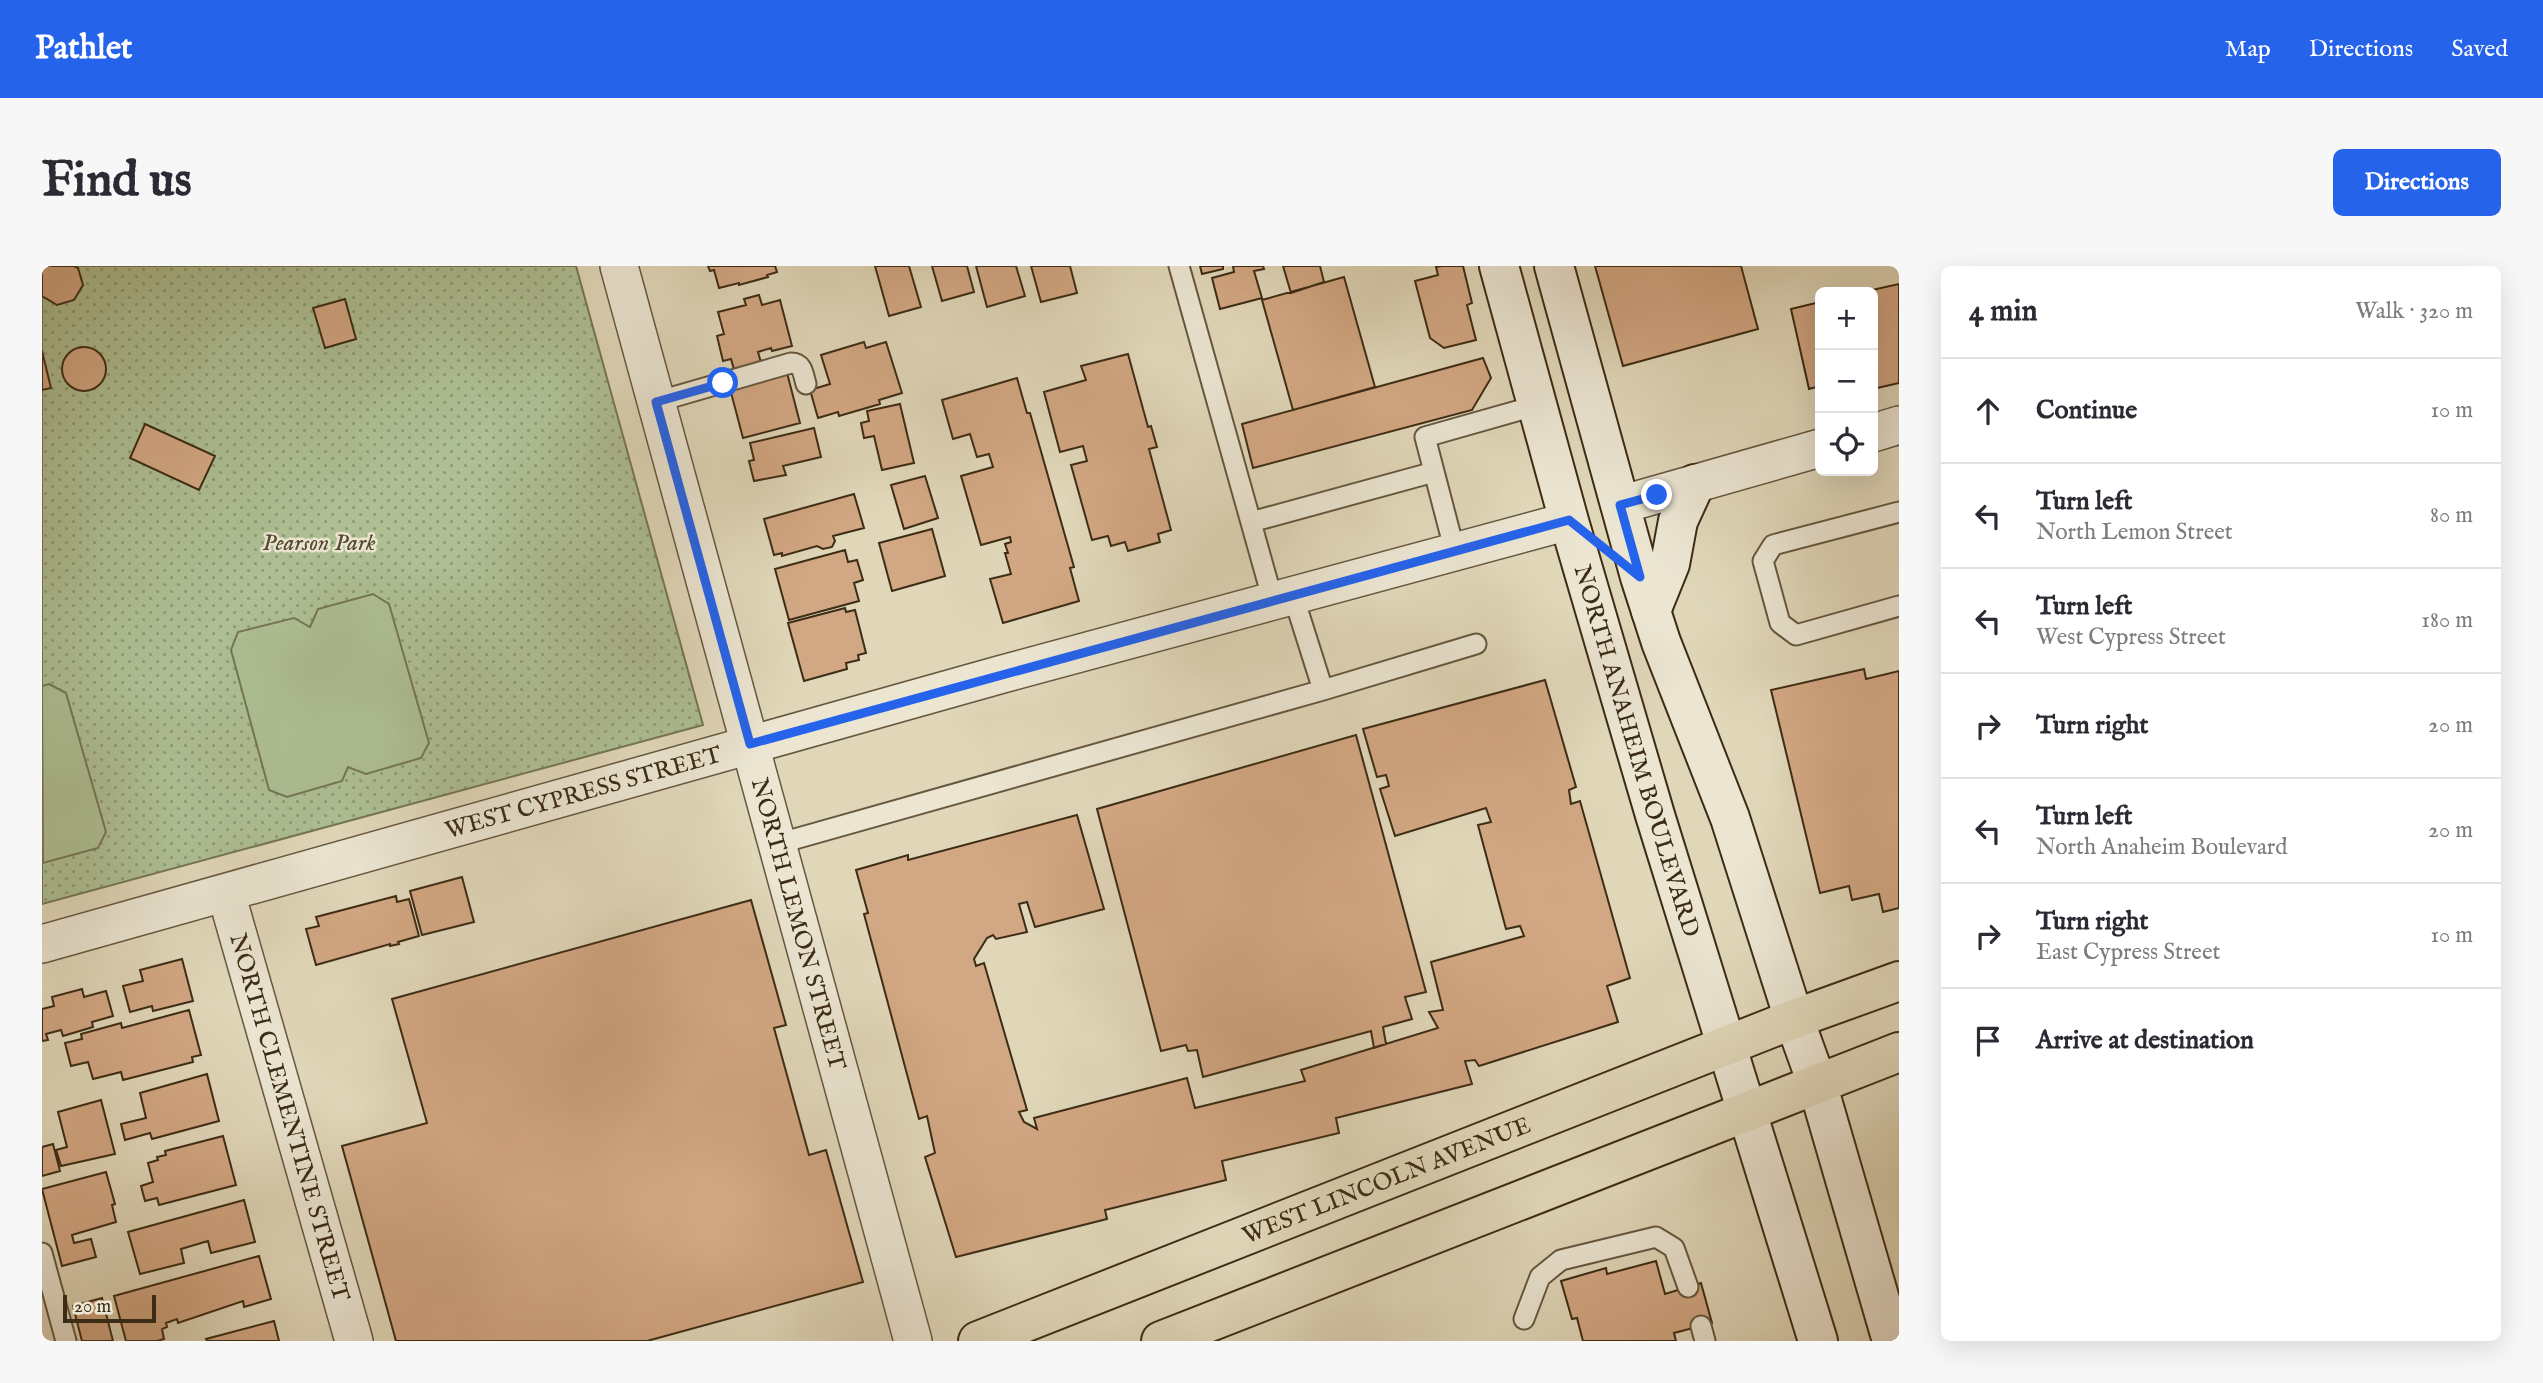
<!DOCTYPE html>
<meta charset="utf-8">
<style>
:root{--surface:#fff;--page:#f7f7f7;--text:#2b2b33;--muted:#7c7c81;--line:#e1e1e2;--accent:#2563eb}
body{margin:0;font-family:"IM FELL English",serif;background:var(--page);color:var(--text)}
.controls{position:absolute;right:21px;top:21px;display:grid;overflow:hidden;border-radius:10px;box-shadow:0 7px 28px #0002}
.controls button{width:63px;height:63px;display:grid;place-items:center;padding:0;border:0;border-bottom:2px solid var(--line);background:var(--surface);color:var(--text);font:35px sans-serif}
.scale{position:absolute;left:21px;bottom:18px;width:93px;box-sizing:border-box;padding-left:7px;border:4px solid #3d2c15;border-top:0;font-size:19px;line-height:24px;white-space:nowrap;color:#3d2c15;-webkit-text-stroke:5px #ebe5d2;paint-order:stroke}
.stop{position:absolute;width:21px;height:21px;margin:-16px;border:5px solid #2563eb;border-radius:50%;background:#fff}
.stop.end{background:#2563eb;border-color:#fff;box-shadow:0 2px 7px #0008}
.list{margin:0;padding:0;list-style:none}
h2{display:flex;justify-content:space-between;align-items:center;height:91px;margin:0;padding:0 28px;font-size:30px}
h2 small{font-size:23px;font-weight:400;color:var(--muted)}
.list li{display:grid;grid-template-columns:46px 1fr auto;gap:21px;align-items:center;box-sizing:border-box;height:105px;padding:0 28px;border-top:2px solid var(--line)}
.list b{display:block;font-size:26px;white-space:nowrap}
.list p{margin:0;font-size:23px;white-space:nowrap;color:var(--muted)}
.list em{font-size:23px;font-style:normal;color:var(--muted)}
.icon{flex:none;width:38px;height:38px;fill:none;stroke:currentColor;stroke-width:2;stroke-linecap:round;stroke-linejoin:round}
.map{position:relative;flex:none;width:1857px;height:1075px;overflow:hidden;border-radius:10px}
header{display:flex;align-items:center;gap:42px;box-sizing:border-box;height:98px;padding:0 35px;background:var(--accent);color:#fff}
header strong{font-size:33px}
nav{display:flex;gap:38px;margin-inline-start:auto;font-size:24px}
.intro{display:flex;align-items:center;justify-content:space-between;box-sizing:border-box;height:168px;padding:0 42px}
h1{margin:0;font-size:49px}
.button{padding:18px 32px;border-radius:10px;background:var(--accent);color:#fff;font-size:24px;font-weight:700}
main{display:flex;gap:42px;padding:0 42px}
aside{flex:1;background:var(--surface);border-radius:10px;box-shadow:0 7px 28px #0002}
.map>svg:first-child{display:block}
.grass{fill:url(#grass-dots);stroke:#757654;stroke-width:2}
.pitch{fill:#adbf93;stroke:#757654;stroke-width:2}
.building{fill:#d2a783;stroke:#3d2c15;stroke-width:2}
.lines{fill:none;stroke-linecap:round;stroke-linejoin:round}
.service-casing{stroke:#66573e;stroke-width:23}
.minor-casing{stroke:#66573e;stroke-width:40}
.secondary-casing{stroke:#3d2c15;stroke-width:42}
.primary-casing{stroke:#3d2c15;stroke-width:42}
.service{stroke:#ebe5d2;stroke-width:19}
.minor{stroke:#ebe5d2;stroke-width:37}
.secondary{stroke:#ebe5d2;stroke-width:38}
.primary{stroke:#e0d7b9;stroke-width:38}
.route{stroke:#2563eb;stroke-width:9}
.labels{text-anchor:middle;stroke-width:5;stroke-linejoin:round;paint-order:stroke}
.park-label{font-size:24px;font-style:italic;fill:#53492e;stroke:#ebe5d2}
.street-label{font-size:24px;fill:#3d2c15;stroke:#ebe5d2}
</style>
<header>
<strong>Pathlet</strong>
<nav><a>Map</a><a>Directions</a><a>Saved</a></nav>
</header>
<div class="intro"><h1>Find us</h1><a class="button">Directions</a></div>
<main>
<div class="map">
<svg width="1857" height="1075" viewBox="0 0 1857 1075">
<defs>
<pattern id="grass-dots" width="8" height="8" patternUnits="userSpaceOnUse" patternTransform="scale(1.75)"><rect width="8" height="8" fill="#adbf93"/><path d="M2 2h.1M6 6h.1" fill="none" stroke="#8e9b77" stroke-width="1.8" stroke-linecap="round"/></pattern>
</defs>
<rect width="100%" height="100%" fill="#e0d7b9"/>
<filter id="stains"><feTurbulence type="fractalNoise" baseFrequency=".00286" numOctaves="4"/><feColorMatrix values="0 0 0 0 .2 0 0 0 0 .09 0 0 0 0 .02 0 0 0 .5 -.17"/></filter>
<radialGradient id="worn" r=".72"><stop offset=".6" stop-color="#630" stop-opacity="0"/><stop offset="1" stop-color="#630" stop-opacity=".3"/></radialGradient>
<path class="grass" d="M 0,0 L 534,0 L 661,459 L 0,638 Z"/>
<path class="pitch" d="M 331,328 L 347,338 L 387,477 L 379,492 L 324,508 L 306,501 L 300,515 L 245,531 L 227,524 L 189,384 L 196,366 L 252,352 L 268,361 L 276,343 Z
M 7,418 L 24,427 L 64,566 L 56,582 L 1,597 L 0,420 Z"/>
<path class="building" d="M 3,0 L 32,0 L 36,2 L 41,19 L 32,34 L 15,39 L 0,30 L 0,6 Z
M 666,0 L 733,0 L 735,6 L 725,9 L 726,11 L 697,19 L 697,17 L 677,22 L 672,4 L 668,5 Z
M 833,0 L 867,0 L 879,41 L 847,50 Z
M 890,0 L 925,0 L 932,26 L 900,35 Z
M 934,0 L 974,0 L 983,30 L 945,41 Z
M 989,0 L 1028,0 L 1035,27 L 999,36 Z
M 1158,0 L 1181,0 L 1181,3 L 1160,8 Z
M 1191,0 L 1221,0 L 1222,3 L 1212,5 L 1220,32 L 1178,43 L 1170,12 L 1192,6 Z
M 1241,0 L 1278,0 L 1282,16 L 1249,27 Z
M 1400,0 L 1421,0 L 1430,37 L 1425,39 L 1434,74 L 1402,82 L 1388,72 L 1373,15 L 1396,9 L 1394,1 Z
M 1553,0 L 1699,0 L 1716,63 L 1581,100 Z
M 1302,11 L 1333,121 L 1251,144 L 1220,34 Z
M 1857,18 L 1857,117 L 1831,123 L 1831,26 L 1821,26 Z
M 717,29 L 720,39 L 738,34 L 750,80 L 730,85 L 729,82 L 716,86 L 720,100 L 693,107 L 689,93 L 681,95 L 675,70 L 682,68 L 676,46 L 704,39 L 702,33 Z
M 303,33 L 314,73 L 283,82 L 271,42 Z
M 1778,36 L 1778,120 L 1767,123 L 1749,43 Z
M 822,76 L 824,82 L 844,76 L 860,127 L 837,134 L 838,138 L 797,150 L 796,146 L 776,152 L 768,124 L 788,118 L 779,89 Z
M20 103a22 22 0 1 1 44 0a22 22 0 1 1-44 0Z
M 0,85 L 9,122 L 0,124 Z
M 1086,88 L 1106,161 L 1109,160 L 1115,181 L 1107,183 L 1129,264 L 1116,268 L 1118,276 L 1086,285 L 1083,276 L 1069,280 L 1066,270 L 1050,274 L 1029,199 L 1045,195 L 1041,180 L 1018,186 L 1002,126 L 1044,114 L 1039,100 Z
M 1441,92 L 1449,112 L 1430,144 L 1211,202 L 1200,158 Z
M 744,103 L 758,157 L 701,172 L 687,119 Z
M 975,112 L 985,147 L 988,147 L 1032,301 L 1028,302 L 1037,335 L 961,357 L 948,313 L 969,308 L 963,287 L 966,287 L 963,278 L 969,276 L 968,271 L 939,279 L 919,210 L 951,201 L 947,188 L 935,191 L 928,168 L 911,173 L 900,134 Z
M 858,138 L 872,197 L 840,204 L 832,170 L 822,172 L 819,157 L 827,155 L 825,145 Z
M 103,158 L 173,190 L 157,224 L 88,192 Z
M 772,162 L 779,191 L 741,200 L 744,209 L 712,215 L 707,195 L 712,194 L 708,177 Z
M 883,210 L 896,252 L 862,263 L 849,219 Z
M 812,228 L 822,262 L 791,270 L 793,275 L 790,281 L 781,283 L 775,280 L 740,290 L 740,287 L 732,289 L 722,253 Z
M 890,263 L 903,310 L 850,325 L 837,277 Z
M 803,284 L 806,296 L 815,294 L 821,314 L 812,317 L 817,335 L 747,354 L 733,303 Z
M 803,342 L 804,346 L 813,344 L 824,387 L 816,389 L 817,394 L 804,397 L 805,403 L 762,415 L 746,357 Z
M 1822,403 L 1824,413 L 1857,405 L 1857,642 L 1841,646 L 1837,628 L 1810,634 L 1807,620 L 1778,627 L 1729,424 Z
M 1503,414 L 1534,521 L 1527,524 L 1529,538 L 1538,535 L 1588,712 L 1565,720 L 1576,756 L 1437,800 L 1433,794 L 1423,795 L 1430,818 L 1294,852 L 1297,867 L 1180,895 L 1184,914 L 1063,944 L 1065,953 L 914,991 L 883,891 L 893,887 L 885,850 L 877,853 L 822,648 L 826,647 L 814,604 L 866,589 L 866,594 L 1035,549 L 1062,643 L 993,661 L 985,636 L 977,638 L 985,666 L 954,673 L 951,669 L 945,672 L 932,693 L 934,700 L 942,697 L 985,844 L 977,846 L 982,856 L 995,863 L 992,852 L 1145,812 L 1153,842 L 1263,815 L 1259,804 L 1396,762 L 1387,746 L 1401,744 L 1389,696 L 1482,670 L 1478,660 L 1464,663 L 1436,559 L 1449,556 L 1444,542 L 1353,570 L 1338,523 L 1347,520 L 1344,509 L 1335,511 L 1321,463 Z
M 1314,469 L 1384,726 L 1363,731 L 1370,753 L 1341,761 L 1344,778 L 1332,782 L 1329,765 L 1161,811 L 1155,784 L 1146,785 L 1144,779 L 1119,785 L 1055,543 Z
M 420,611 L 432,656 L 380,669 L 368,625 Z
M 354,630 L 355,636 L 367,633 L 377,670 L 356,676 L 357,678 L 348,680 L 348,678 L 274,699 L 264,663 L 277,660 L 274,651 Z
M 709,634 L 744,759 L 732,762 L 767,889 L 784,884 L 821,1016 L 605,1075 L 354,1075 L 300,880 L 385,857 L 350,733 Z
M 140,693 L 151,735 L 111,745 L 110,740 L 88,746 L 81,720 L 101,715 L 98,704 Z
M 40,723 L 42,731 L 64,725 L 71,750 L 50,756 L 51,761 L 21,770 L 19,764 L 4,768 L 6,774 L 0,775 L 0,743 L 12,740 L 10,731 Z
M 147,744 L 159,789 L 150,791 L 151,796 L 81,814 L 79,806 L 51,813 L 46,796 L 29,800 L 23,777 L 40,773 L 39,768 L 79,757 L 80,762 Z
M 165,808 L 177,855 L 110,873 L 108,867 L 83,874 L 79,858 L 104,852 L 98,827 Z
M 59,834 L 73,888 L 19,900 L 14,884 L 25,881 L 16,846 Z
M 181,870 L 194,919 L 117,939 L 115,932 L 103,935 L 99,920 L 111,916 L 106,897 L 116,894 L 115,891 L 124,889 L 123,885 Z
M 11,878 L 18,905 L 0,910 L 0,881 Z
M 64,906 L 73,938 L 70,939 L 74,956 L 30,969 L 32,977 L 49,973 L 54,991 L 20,1000 L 0,923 Z
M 202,934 L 213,976 L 169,987 L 166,975 L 139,983 L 142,997 L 98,1008 L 86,966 Z
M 217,990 L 229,1033 L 202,1041 L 201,1035 L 136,1057 L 135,1053 L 124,1057 L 125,1061 L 120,1063 L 122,1073 L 115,1075 L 84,1075 L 72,1030 Z
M 1614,995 L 1623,1028 L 1659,1017 L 1670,1057 L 1632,1067 L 1634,1075 L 1541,1075 L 1535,1052 L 1530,1053 L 1519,1015 L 1564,1002 L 1565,1008 Z
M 60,1032 L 71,1075 L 40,1075 L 31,1040 Z
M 232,1055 L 237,1075 L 165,1075 L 164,1073 Z"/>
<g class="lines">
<g class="service-casing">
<path id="service" d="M 1137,0 L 1231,335
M 614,136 L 749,97 C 761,97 761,108 764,118
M 1857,246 L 1731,279 L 1721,295 L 1738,357 L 1754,369 L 1857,340
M 1209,256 L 1392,206
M 1413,286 L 1383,171 L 1496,139
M 1251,329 L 1281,424
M 735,578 L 1281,424 L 1434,378
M 0,987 L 24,1075
M 1482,1053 L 1498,1011 L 1519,994 L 1614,971 L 1632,982 L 1646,1021
M 1659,1060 L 1663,1075"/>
</g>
<g class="minor-casing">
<g id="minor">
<path id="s1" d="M 577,0 L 871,1075"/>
<path d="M 1831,167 L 1857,159"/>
<path d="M 1578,239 L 1778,182"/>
<path id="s2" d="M 184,627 L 312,1075"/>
<path id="s3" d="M 0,678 L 957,409 L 1527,255"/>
</g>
</g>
<g class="secondary-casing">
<g id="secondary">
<path id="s4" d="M 1457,0 L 1527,255 L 1613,549 L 1776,1075"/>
<path d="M 1512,0 L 1598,311 L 1619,376 L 1688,552 L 1752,753 L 1775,817 L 1850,1075"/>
<path d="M 1609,345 L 1628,298 L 1636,255 L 1653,218"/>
</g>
</g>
<g class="primary-casing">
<g id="primary">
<path id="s5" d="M 936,1075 L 1752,753 L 1857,715"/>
<path d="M 1119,1075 L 1857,786"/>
</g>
</g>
<use href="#service" class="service"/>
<use href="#minor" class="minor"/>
<use href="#secondary" class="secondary"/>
<use href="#primary" class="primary"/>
</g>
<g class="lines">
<path class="route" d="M 681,117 L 614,136 L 708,478 L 1527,254 L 1598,311 L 1578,239 L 1615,229"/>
</g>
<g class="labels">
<g class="park-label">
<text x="277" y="284">Pearson Park</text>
</g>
<g class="street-label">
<text dy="8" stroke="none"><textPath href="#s4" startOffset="504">NORTH ANAHEIM BOULEVARD</textPath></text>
<text dy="8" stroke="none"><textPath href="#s3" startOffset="562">WEST CYPRESS STREET</textPath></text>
<text dy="8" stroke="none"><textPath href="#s1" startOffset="682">NORTH LEMON STREET</textPath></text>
<text dy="8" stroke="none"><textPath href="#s2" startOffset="233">NORTH CLEMENTINE STREET</textPath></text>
<text dy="8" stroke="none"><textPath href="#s5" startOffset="439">WEST LINCOLN AVENUE</textPath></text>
</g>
</g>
<rect width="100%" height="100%" filter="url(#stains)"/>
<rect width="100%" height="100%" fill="url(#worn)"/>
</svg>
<div class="controls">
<button>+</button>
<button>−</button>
<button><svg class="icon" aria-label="locate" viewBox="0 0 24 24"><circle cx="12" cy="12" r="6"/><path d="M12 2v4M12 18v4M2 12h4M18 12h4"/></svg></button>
</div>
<div class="scale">20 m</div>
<div class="stop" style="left:681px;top:117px"></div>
<div class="stop end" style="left:1615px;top:229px"></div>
</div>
<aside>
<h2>4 min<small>Walk · 320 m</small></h2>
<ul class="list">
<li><svg class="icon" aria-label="ahead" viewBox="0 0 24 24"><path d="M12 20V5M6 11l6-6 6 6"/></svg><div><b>Continue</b></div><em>10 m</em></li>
<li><svg class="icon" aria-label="left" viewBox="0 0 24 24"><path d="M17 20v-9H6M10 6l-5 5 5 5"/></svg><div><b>Turn left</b><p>North Lemon Street</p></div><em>80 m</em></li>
<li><svg class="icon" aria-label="left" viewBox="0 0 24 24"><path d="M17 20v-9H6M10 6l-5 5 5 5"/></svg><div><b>Turn left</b><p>West Cypress Street</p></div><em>180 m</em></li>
<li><svg class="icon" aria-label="right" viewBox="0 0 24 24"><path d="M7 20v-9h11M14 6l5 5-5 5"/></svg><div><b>Turn right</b></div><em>20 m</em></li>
<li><svg class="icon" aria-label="left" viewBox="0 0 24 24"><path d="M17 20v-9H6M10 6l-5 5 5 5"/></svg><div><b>Turn left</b><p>North Anaheim Boulevard</p></div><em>20 m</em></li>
<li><svg class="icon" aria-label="right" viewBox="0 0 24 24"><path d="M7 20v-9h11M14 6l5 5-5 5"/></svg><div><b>Turn right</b><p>East Cypress Street</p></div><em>10 m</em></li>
<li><svg class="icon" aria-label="arrive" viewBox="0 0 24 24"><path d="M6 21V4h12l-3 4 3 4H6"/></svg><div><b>Arrive at destination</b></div></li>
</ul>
</aside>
</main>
